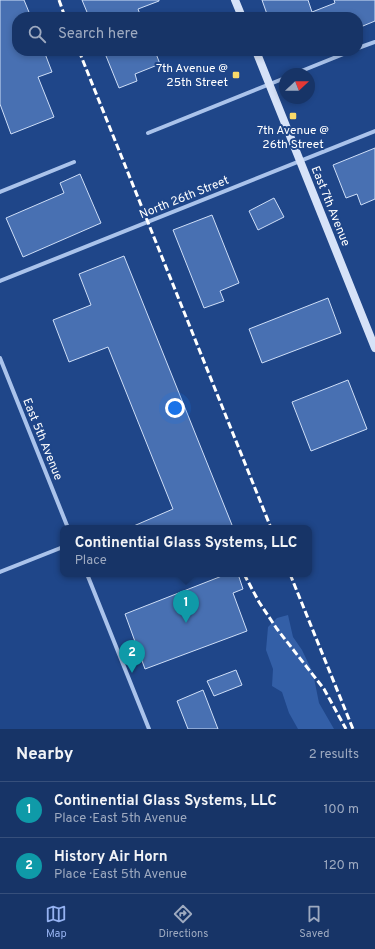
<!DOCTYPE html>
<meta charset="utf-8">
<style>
:root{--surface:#173467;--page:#243f70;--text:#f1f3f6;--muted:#9eaac0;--line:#364f7b;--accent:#95b2f1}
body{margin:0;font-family:Overpass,sans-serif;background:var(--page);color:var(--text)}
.compass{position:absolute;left:279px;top:68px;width:36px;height:36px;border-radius:50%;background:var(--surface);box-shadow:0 2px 6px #0003;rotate:68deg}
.you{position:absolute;left:175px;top:408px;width:14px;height:14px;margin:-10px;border:3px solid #fff;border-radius:50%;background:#1a73e8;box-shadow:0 0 0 6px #1a73e833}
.badge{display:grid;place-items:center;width:26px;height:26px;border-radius:50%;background:var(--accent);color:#fff;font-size:13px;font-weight:700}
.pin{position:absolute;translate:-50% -33px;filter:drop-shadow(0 1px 2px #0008)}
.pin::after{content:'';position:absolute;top:21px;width:14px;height:12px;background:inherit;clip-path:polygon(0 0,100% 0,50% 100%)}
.popup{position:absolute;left:60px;top:525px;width:252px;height:52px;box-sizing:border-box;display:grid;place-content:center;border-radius:8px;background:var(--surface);filter:drop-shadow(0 1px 3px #0005);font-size:13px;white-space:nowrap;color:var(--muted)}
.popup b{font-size:15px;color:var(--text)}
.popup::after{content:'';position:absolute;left:50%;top:100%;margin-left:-8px;border:8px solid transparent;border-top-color:var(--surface)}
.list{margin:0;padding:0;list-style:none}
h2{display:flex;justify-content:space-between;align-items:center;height:52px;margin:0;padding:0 16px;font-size:17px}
h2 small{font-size:13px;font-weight:400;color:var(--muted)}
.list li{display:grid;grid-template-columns:26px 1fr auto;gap:12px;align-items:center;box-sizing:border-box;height:56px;padding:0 16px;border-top:1px solid var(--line)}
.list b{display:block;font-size:15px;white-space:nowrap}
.list p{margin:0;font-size:13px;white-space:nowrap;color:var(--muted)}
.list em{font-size:13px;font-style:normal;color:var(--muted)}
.icon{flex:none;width:22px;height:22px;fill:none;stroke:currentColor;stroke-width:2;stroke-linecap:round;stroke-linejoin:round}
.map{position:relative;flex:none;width:375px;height:729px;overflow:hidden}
.search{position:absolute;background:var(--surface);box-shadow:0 2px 6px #0003;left:12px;right:12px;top:12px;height:44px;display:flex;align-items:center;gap:10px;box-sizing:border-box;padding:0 14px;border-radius:16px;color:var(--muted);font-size:15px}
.sheet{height:164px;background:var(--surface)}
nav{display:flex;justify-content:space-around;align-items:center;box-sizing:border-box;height:56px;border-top:1px solid var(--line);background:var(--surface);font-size:11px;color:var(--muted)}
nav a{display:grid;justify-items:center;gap:2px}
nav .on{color:var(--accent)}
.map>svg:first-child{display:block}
.green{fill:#335fa7}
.building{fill:#4870b2;stroke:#cfdff8}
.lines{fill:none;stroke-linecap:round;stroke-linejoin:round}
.street{stroke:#aac3eb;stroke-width:4}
.secondary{stroke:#d6e2f8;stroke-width:8}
.rail{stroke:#fff;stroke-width:3;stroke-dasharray:7 3;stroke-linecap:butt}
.poi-dot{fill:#f9da6a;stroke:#1f4689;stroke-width:1.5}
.labels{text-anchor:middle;stroke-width:4;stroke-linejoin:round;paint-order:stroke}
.poi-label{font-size:12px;fill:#fff;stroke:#1f4689;text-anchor:end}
.street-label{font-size:12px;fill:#fff;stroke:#1f4689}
</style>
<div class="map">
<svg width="375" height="729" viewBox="0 0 375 729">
<rect width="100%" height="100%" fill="#1f4689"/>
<path class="green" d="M 288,615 L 293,637 L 302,650 L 313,673 L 319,703 L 334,729 L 298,729 L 289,713 L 282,692 L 272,686 L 273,669 L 266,650 L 268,627 L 277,618 Z"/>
<path class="building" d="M 0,0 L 24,0 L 31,17 L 17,17 L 17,51 L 44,51 L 52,72 L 38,77 L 54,117 L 11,134 L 0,104 Z
M 82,0 L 159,0 L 159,1 L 138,9 L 141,17 L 89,17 Z
M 262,0 L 308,0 L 312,12 L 335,3 L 334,0 L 375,0 L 375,21 L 358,28 L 358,17 L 268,17 Z
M 104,51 L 155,51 L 160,64 L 135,74 L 137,81 L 119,88 Z
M 375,148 L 375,199 L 361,205 L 357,194 L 346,198 L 333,165 Z
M 80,174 L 101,223 L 23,257 L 6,218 L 64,193 L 60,183 Z
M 274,198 L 284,217 L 258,230 L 249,211 Z
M 212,215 L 239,283 L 220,291 L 224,301 L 204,308 L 173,230 Z
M 124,256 L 230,520 L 232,525 L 226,528 L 129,528 L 173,509 L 108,347 L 69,362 L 53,320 L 91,305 L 79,274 Z
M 328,298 L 341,333 L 262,363 L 249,329 Z
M 348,380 L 367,429 L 311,451 L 292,402 Z
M 227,574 L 238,574 L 243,589 L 233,593 L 247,631 L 145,669 L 125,614 Z
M 236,670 L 242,685 L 214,696 L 207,681 Z
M 203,690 L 218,729 L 188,729 L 177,701 Z"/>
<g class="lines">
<path class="street" d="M 358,48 L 375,42
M 294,74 L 351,51
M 148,133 L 285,78
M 0,192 L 74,162
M 0,281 L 375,131
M 0,358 L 68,528
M 0,572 L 63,547
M 87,574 L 149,729"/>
<path class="secondary" d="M 235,0 L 242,17
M 256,51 L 375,348"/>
<path class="rail" d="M 59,0 L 65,17
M 79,51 L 271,528
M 244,574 L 259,602 L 277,629 L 324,689 L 346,729
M 290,574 L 353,729"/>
</g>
<g class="poi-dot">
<rect x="232" y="71" width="8" height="8" rx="2"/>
<rect x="289" y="112" width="8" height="8" rx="2"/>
</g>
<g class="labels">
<g class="poi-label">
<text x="228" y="72">7th Avenue @<tspan x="228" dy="14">25th Street</tspan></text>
<text x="293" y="134" text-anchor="middle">7th Avenue @<tspan x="293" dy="14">26th Street</tspan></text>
</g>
<g class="street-label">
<text transform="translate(184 197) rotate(-22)" y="4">North 26th Street</text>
<text transform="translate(331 206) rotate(68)" y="4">East 7th Avenue</text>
<text transform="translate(43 439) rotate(68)" y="4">East 5th Avenue</text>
</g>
</g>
</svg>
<svg class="compass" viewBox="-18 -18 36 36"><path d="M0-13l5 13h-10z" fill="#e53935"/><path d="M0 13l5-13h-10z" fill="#9eaac0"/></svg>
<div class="you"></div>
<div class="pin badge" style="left:186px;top:623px;background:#0f9aa8">1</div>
<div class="popup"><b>Continential Glass Systems, LLC</b>Place</div>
<div class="pin badge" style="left:132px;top:673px;background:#0f9aa8">2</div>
<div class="search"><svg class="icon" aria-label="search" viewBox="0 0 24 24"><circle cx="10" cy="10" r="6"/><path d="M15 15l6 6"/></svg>Search here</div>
</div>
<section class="sheet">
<h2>Nearby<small>2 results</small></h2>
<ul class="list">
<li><span class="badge" style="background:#0f9aa8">1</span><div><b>Continential Glass Systems, LLC</b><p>Place · East 5th Avenue</p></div><em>100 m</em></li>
<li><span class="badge" style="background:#0f9aa8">2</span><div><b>History Air Horn</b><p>Place · East 5th Avenue</p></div><em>120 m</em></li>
</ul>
</section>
<nav>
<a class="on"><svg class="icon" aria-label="map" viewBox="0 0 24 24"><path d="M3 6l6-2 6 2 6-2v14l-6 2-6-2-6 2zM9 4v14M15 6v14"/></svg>Map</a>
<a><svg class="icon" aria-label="directions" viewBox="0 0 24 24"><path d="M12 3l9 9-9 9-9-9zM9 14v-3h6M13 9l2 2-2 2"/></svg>Directions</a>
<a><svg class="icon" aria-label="saved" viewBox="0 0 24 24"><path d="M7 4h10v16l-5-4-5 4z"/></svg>Saved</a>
</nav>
